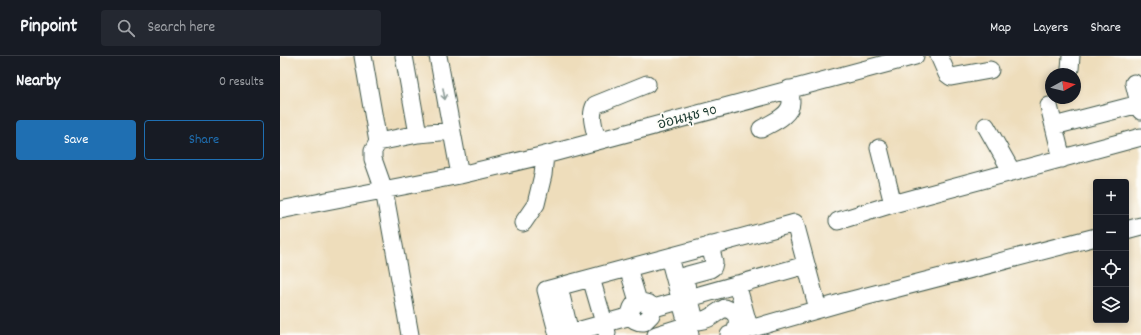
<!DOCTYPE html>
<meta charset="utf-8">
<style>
:root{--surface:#171b24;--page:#242831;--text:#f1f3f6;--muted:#9ea1a6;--line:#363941;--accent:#1f6fb2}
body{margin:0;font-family:Dekko,"Playpen Sans Thai",sans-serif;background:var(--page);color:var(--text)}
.controls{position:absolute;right:12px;bottom:12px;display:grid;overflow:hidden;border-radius:4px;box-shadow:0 2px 6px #0003}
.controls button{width:36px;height:36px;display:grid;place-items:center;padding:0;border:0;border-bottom:1px solid var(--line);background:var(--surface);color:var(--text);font:20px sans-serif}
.compass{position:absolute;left:765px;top:12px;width:36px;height:36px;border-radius:50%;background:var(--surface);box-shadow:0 2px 6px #0003;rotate:82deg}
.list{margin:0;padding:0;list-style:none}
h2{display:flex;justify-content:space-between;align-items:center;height:52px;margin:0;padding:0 16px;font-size:17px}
h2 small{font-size:13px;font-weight:400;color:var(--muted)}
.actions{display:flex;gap:8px;padding:12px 16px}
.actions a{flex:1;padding:9px 0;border:1px solid var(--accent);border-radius:4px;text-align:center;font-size:14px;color:var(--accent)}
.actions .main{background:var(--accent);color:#fff}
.icon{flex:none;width:22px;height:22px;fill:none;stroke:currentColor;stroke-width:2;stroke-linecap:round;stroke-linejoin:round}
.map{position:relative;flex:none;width:861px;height:279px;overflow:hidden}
header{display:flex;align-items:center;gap:24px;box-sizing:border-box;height:56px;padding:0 20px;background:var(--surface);border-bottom:1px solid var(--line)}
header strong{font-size:19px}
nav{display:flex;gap:22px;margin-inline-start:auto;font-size:14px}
.search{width:280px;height:36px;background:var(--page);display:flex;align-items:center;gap:10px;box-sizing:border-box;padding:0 14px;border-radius:4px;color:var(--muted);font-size:15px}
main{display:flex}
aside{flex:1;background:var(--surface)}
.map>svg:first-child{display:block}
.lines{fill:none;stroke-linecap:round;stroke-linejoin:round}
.minor-casing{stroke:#3e5548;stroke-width:19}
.minor{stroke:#fff;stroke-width:17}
.oneway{stroke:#8f9e9a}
.labels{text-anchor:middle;stroke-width:3.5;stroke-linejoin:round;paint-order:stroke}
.street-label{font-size:14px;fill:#1f3d34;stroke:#fdfcf7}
</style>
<header>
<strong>Pinpoint</strong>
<div class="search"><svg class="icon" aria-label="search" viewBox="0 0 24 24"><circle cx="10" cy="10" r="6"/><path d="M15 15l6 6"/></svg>Search here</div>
<nav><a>Map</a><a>Layers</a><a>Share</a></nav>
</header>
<main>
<aside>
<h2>Nearby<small>0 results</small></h2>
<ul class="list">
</ul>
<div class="actions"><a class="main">Save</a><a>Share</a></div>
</aside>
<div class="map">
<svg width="861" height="279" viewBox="0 0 861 279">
<rect width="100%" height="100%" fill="#fdfcf7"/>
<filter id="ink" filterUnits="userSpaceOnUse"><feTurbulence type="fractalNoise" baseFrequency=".025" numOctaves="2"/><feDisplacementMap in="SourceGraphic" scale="8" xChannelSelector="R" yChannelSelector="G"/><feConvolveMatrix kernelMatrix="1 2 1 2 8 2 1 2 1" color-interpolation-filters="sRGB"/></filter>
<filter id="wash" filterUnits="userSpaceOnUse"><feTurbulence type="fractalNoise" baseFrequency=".012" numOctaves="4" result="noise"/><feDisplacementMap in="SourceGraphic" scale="16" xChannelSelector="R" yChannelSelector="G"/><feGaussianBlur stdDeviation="0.9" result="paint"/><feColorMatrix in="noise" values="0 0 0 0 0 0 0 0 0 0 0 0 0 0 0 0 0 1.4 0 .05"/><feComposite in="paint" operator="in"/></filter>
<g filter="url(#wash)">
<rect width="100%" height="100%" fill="#edb"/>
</g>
<g filter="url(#ink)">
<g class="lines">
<g class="minor-casing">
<path id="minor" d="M 83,0 L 98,86 L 93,95 L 93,103 L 104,134 L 130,279
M 124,0 L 138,78
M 158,0 L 180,119
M 659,0 L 667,18 L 671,21 L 710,14
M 790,13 L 791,0
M 854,27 L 861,55
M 769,50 L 782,103
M 706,70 L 732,116
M 774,70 L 859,48
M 481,73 C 491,67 511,60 511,46 C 511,42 510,37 509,33
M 317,84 C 315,73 309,60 315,49 L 367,28
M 98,86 L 138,78 L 171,75
M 599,92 L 613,148
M 0,154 L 180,119 L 265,99 L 635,0
M 558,165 L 613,148 L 861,81
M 243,167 L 256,148 L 263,119 L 265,99
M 846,174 L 861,170
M 430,189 L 434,206 L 433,211 L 430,213 L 404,220 L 414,260 L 418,265 C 431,264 434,257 445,252 C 459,257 459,264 455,277
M 389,201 L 410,279
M 348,212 L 358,245
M 311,222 L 327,277
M 457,228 L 469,271
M 279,231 L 290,277 L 351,260
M 372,251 L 371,259 L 364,266 C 350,267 346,254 358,245 L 369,248 L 374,252 L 526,209
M 278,279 L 266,234 L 515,167 L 538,253
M 376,279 L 408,269
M 449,279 L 564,246 L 816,181"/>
</g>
<use href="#minor" class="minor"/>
</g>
<defs><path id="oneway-shaft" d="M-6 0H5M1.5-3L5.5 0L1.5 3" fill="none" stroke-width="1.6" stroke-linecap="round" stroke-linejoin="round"/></defs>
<use class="oneway" href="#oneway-shaft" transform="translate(164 38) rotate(80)"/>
</g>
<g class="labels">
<g class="street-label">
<text transform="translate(407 60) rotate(-15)" y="5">อ่อนนุช 90</text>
</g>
</g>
</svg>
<div class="controls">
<button>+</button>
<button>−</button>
<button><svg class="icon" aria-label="locate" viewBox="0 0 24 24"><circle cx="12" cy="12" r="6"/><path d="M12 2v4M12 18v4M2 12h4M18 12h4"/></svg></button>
<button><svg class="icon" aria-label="layers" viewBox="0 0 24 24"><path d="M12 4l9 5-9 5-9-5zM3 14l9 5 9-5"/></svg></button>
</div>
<svg class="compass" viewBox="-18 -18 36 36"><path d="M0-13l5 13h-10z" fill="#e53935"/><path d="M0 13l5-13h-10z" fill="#9ea1a6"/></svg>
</div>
</main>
